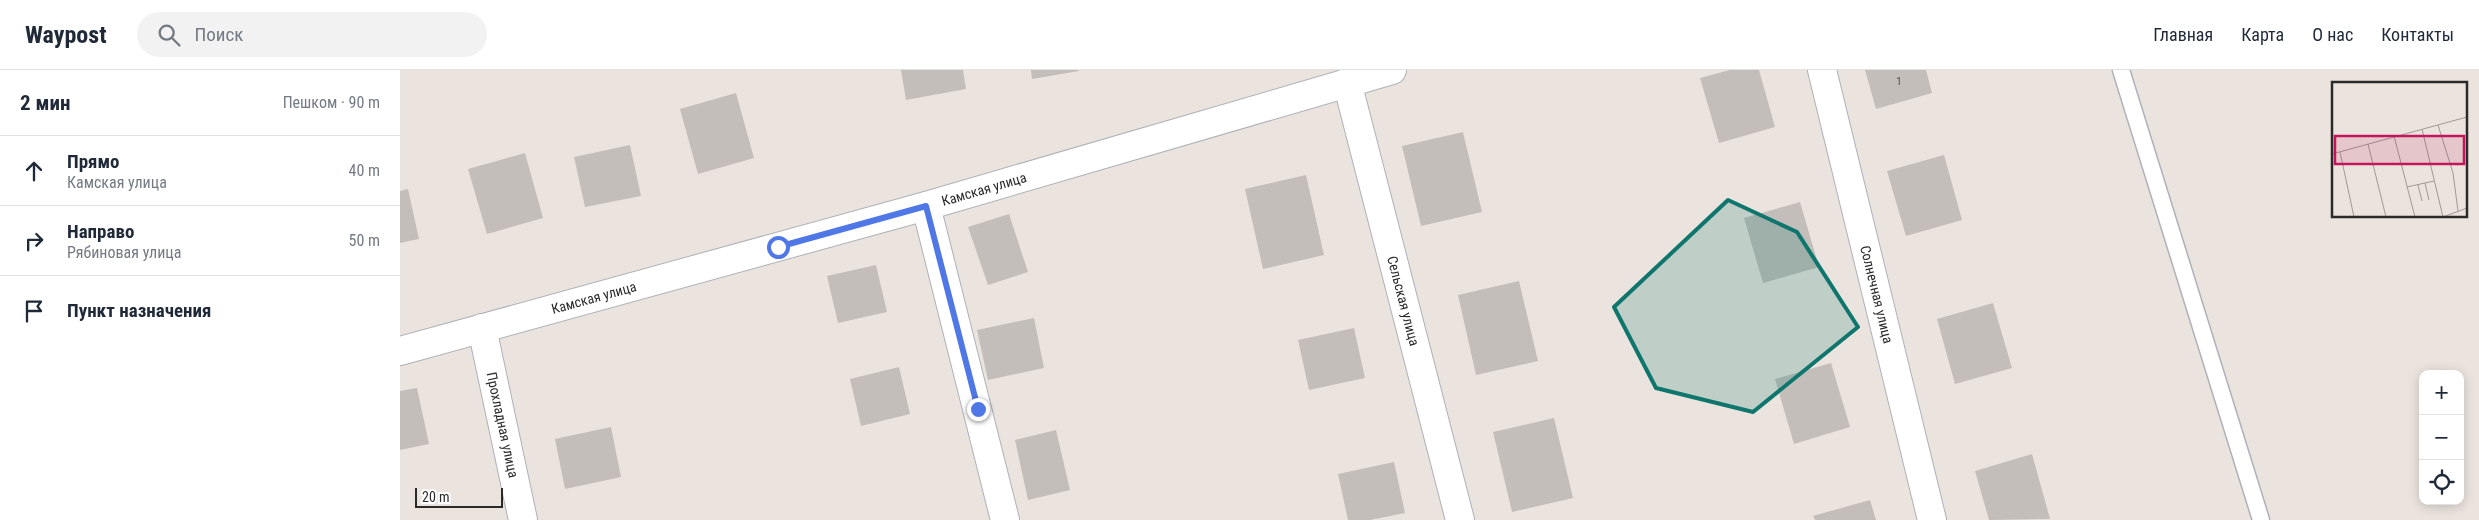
<!DOCTYPE html>
<html lang="ru">
<meta charset="utf-8">
<style>
:root{--surface:#fff;--page:#f2f2f3;--text:#1f2937;--muted:#747a83;--line:#e0e1e3}
body{margin:0;font-family:"Roboto Condensed",sans-serif;background:var(--page);color:var(--text)}
.controls{position:absolute;right:15px;bottom:15px;display:grid;overflow:hidden;border-radius:10px;box-shadow:0 2px 12px #0003}
.controls button{width:45px;height:45px;display:grid;place-items:center;padding:0;border:0;border-bottom:1px solid var(--line);background:var(--surface);color:var(--text);font:25px sans-serif}
.scale{position:absolute;left:15px;bottom:12px;width:88px;box-sizing:border-box;padding-left:5px;border:2px solid #2a2a2a;border-top:0;font-size:14px;line-height:18px;white-space:nowrap;color:#2a2a2a;-webkit-text-stroke:4px #fff;paint-order:stroke}
.stop{position:absolute;width:15px;height:15px;margin:-11px;border:4px solid #5077e6;border-radius:50%;background:#fff}
.stop.end{background:#5077e6;border-color:#fff;box-shadow:0 1px 5px #0008}
.list{margin:0;padding:0;list-style:none}
h2{display:flex;justify-content:space-between;align-items:center;height:65px;margin:0;padding:0 20px;font-size:21px}
h2 small{font-size:16px;font-weight:400;color:var(--muted)}
.list li{display:grid;grid-template-columns:32px 1fr auto;gap:15px;align-items:center;box-sizing:border-box;height:70px;padding:0 20px;border-top:1px solid var(--line)}
.list b{display:block;font-size:19px;white-space:nowrap}
.list p{margin:0;font-size:16px;white-space:nowrap;color:var(--muted)}
.list em{font-size:16px;font-style:normal;color:var(--muted)}
.icon{flex:none;width:28px;height:28px;fill:none;stroke:currentColor;stroke-width:2;stroke-linecap:round;stroke-linejoin:round}
.map{position:relative;flex:none;width:2079px;height:450px;overflow:hidden}
header{display:flex;align-items:center;gap:30px;box-sizing:border-box;height:70px;padding:0 25px;background:var(--surface);border-bottom:1px solid var(--line)}
header strong{font-size:24px}
nav{display:flex;gap:28px;margin-inline-start:auto;font-size:18px}
.search{width:350px;height:45px;background:var(--page);display:flex;align-items:center;gap:12px;box-sizing:border-box;padding:0 18px;border-radius:28px;color:var(--muted);font-size:19px}
main{display:flex}
aside{flex:1;background:var(--surface)}
.map>svg:first-child{display:block}
.building{fill:#c3beba}
.lines{fill:none;stroke-linecap:round;stroke-linejoin:round}
.service-casing{stroke:#aeb1b9;stroke-width:19}
.minor-casing{stroke:#aeb1b9;stroke-width:30}
.service{stroke:#fff;stroke-width:16}
.minor{stroke:#fff;stroke-width:28}
.route{stroke:#5077e6;stroke-width:6}
.marked{fill:#0f766e;fill-opacity:0.2;stroke:#0f766e;stroke-width:4;stroke-linejoin:round}
.labels{text-anchor:middle;stroke-width:4.5;stroke-linejoin:round;paint-order:stroke}
.number-label{font-size:11px;fill:#504f4e}
.street-label{font-size:14px;fill:#2a2a2a;stroke:#fff}
.inset-road{fill:none;stroke:#9e9a96;stroke-width:1}
.view{fill:#c2185b;fill-opacity:0.15;stroke:#c2185b;stroke-width:2.5}
.inset-edge{fill:none;stroke:#2a2a2a;stroke-width:2.5}
</style>
<header>
<strong>Waypost</strong>
<div class="search"><svg class="icon" aria-label="search" viewBox="0 0 24 24"><circle cx="10" cy="10" r="6"/><path d="M15 15l6 6"/></svg>Поиск</div>
<nav><a>Главная</a><a>Карта</a><a>О нас</a><a>Контакты</a></nav>
</header>
<main>
<aside>
<h2>2 мин<small>Пешком · 90 m</small></h2>
<ul class="list">
<li><svg class="icon" aria-label="ahead" viewBox="0 0 24 24"><path d="M12 20V5M6 11l6-6 6 6"/></svg><div><b>Прямо</b><p>Камская улица</p></div><em>40 m</em></li>
<li><svg class="icon" aria-label="right" viewBox="0 0 24 24"><path d="M7 20v-9h11M14 6l5 5-5 5"/></svg><div><b>Направо</b><p>Рябиновая улица</p></div><em>50 m</em></li>
<li><svg class="icon" aria-label="arrive" viewBox="0 0 24 24"><path d="M6 21V4h12l-3 4 3 4H6"/></svg><div><b>Пункт назначения</b></div></li>
</ul>
</aside>
<div class="map">
<svg width="2079" height="450" viewBox="0 0 2079 450">
<rect width="100%" height="100%" fill="#ebe4de"/>
<path class="building" d="M 501,0 L 563,0 L 566,19 L 506,30 Z
M 631,0 L 678,0 L 679,1 L 632,9 Z
M 1330,0 L 1359,0 L 1375,57 L 1319,73 L 1300,8 Z
M 1465,0 L 1526,0 L 1532,23 L 1476,39 Z
M 336,23 L 354,88 L 298,104 L 280,39 Z
M 1063,62 L 1082,142 L 1021,156 L 1002,76 Z
M 230,75 L 241,126 L 185,137 L 174,87 Z
M 125,83 L 143,148 L 87,164 L 68,99 Z
M 1544,85 L 1562,150 L 1506,166 L 1487,101 Z
M 906,105 L 924,185 L 863,199 L 845,119 Z
M 8,119 L 19,169 L 0,173 L 0,121 Z
M 1400,132 L 1419,197 L 1363,213 L 1344,148 Z
M 609,144 L 628,202 L 588,215 L 568,157 Z
M 476,195 L 487,242 L 438,253 L 427,206 Z
M 1119,211 L 1138,291 L 1076,305 L 1058,225 Z
M 1593,233 L 1612,298 L 1555,314 L 1537,249 Z
M 634,248 L 644,298 L 588,310 L 577,260 Z
M 954,258 L 965,308 L 909,320 L 898,270 Z
M 1431,293 L 1450,357 L 1394,374 L 1375,309 Z
M 499,297 L 510,344 L 461,356 L 450,309 Z
M 17,318 L 29,374 L 0,380 L 0,321 Z
M 1154,348 L 1173,428 L 1112,442 L 1093,362 Z
M 211,357 L 221,407 L 165,419 L 155,369 Z
M 656,360 L 670,420 L 628,430 L 615,370 Z
M 1632,384 L 1650,449 L 1589,450 L 1575,401 Z
M 994,392 L 1005,443 L 970,450 L 948,450 L 938,404 Z
M 1470,430 L 1476,450 L 1415,450 L 1413,446 Z"/>
<g class="lines">
<g class="service-casing">
<path id="service" d="M 1721,0 L 1861,450"/>
</g>
<g class="minor-casing">
<g id="minor">
<path id="s1" d="M 1422,0 L 1532,450"/>
<path id="s2" d="M 947,12 L 1060,450"/>
<path d="M 526,136 L 605,450"/>
<path id="s3" d="M 82,258 L 123,450"/>
<path id="s4" d="M 0,281 L 526,136 L 992,0"/>
</g>
</g>
<use href="#service" class="service"/>
<use href="#minor" class="minor"/>
</g>
<g class="lines">
<path class="route" d="M 378,177 L 526,136 L 578,339"/>
</g>
<path class="marked" d="M 1328,130 L 1397,162 L 1458,257 L 1353,342 L 1256,318 L 1214,237 Z"/>
<g class="labels">
<g class="number-label">
<text x="1499" y="15">1</text>
</g>
<g class="street-label">
<text dy="5" stroke="none"><textPath href="#s4" startOffset="606">Камская улица</textPath></text>
<text dy="5" stroke="none"><textPath href="#s1" startOffset="231">Солнечная улица</textPath></text>
<text dy="5" stroke="none"><textPath href="#s4" startOffset="201">Камская улица</textPath></text>
<text dy="5" stroke="none"><textPath href="#s2" startOffset="226">Сельская улица</textPath></text>
<text dy="5" stroke="none"><textPath href="#s3" startOffset="99">Прохладная улица</textPath></text>
</g>
</g>
<g transform="translate(1932 12)">
<rect width="135" height="135" fill="#ebe4de"/>
<path class="inset-road" d="M 106,43 L 121,91 L 126,129M 90,47 L 111,135M 62,54 L 83,135M 36,62 L 54,135M 8,70 L 22,135M 0,72 L 135,35M 93,101 L 97,118M 86,103 L 90,119M 75,105 L 102,99M 111,135 L 135,126"/>
<path class="view" d="M 3,54 L 132,54 L 132,82 L 3,82 Z"/>
<rect width="135" height="135" class="inset-edge"/>
</g>
</svg>
<div class="controls">
<button>+</button>
<button>−</button>
<button><svg class="icon" aria-label="locate" viewBox="0 0 24 24"><circle cx="12" cy="12" r="6"/><path d="M12 2v4M12 18v4M2 12h4M18 12h4"/></svg></button>
</div>
<div class="scale">20 m</div>
<div class="stop" style="left:378px;top:177px"></div>
<div class="stop end" style="left:578px;top:339px"></div>
</div>
</main>
